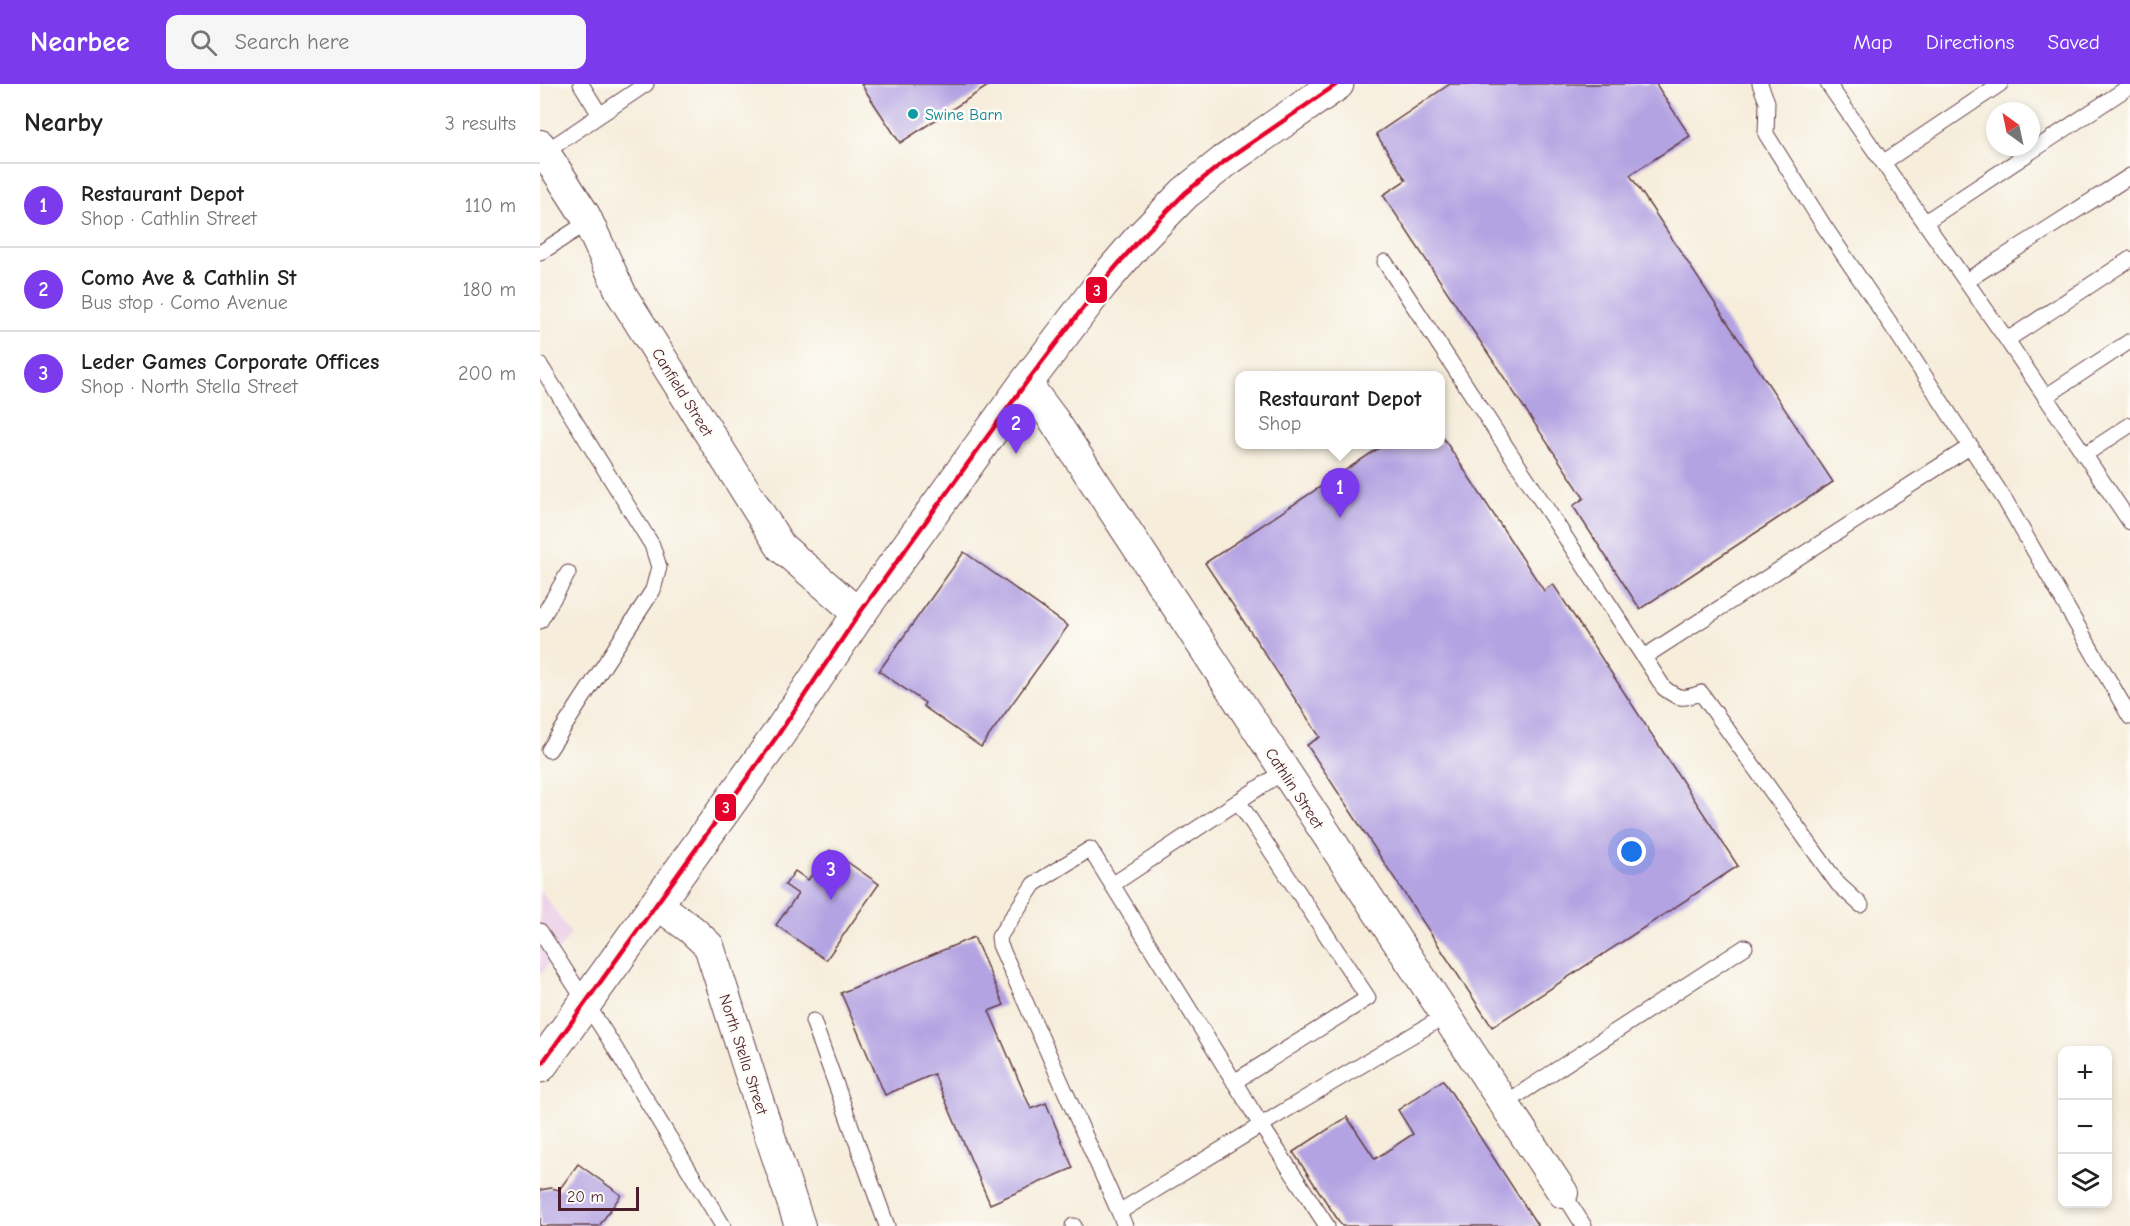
<!DOCTYPE html>
<meta charset="utf-8">
<style>
:root{--surface:#fff;--page:#f6f6f6;--text:#222;--muted:#767676;--line:#e0e0e0;--accent:#7c3aed}
body{margin:0;font-family:"Comic Neue",sans-serif;background:var(--page);color:var(--text)}
.controls{position:absolute;right:18px;bottom:18px;display:grid;overflow:hidden;border-radius:12px;box-shadow:0 3px 9px #0003}
.controls button{width:54px;height:54px;display:grid;place-items:center;padding:0;border:0;border-bottom:2px solid var(--line);background:var(--surface);color:var(--text);font:30px sans-serif}
.compass{position:absolute;left:1446px;top:18px;width:54px;height:54px;border-radius:50%;background:var(--surface);box-shadow:0 3px 9px #0003;rotate:327deg}
.scale{position:absolute;left:18px;bottom:15px;width:81px;box-sizing:border-box;padding-left:6px;border:3px solid #4a1f2b;border-top:0;font-size:16px;line-height:21px;white-space:nowrap;color:#4a1f2b;-webkit-text-stroke:4px #fdfcf7;paint-order:stroke}
.you{position:absolute;left:1092px;top:768px;width:21px;height:21px;margin:-15px;border:4px solid #fff;border-radius:50%;background:#1a73e8;box-shadow:0 0 0 9px #1a73e833}
.badge{display:grid;place-items:center;width:39px;height:39px;border-radius:50%;background:var(--accent);color:#fff;font-size:20px;font-weight:700}
.pin{position:absolute;translate:-50% -50px;filter:drop-shadow(0 2px 3px #0008)}
.pin::after{content:'';position:absolute;top:32px;width:21px;height:18px;background:inherit;clip-path:polygon(0 0,100% 0,50% 100%)}
.popup{position:absolute;left:695px;top:287px;width:210px;height:78px;box-sizing:border-box;display:grid;place-content:center;border-radius:12px;background:var(--surface);filter:drop-shadow(0 2px 4px #0005);font-size:20px;white-space:nowrap;color:var(--muted)}
.popup b{font-size:22px;color:var(--text)}
.popup::after{content:'';position:absolute;left:50%;top:100%;margin-left:-12px;border:12px solid transparent;border-top-color:var(--surface)}
.list{margin:0;padding:0;list-style:none}
h2{display:flex;justify-content:space-between;align-items:center;height:78px;margin:0;padding:0 24px;font-size:26px}
h2 small{font-size:20px;font-weight:400;color:var(--muted)}
.list li{display:grid;grid-template-columns:39px 1fr auto;gap:18px;align-items:center;box-sizing:border-box;height:84px;padding:0 24px;border-top:2px solid var(--line)}
.list b{display:block;font-size:22px;white-space:nowrap}
.list p{margin:0;font-size:20px;white-space:nowrap;color:var(--muted)}
.list em{font-size:20px;font-style:normal;color:var(--muted)}
.icon{flex:none;width:33px;height:33px;fill:none;stroke:currentColor;stroke-width:2;stroke-linecap:round;stroke-linejoin:round}
.map{position:relative;flex:none;width:1590px;height:1142px;overflow:hidden}
header{display:flex;align-items:center;gap:36px;box-sizing:border-box;height:84px;padding:0 30px;background:var(--accent);color:#fff}
header strong{font-size:28px}
nav{display:flex;gap:33px;margin-inline-start:auto;font-size:21px}
.search{width:420px;height:54px;background:var(--page);display:flex;align-items:center;gap:15px;box-sizing:border-box;padding:0 21px;border-radius:12px;color:var(--muted);font-size:22px}
main{display:flex}
aside{flex:1;background:var(--surface)}
.map>svg:first-child{display:block}
.built{fill:#ecd1e9}
.building{fill:#b4a3e2}
.lines{fill:none;stroke-linecap:round;stroke-linejoin:round}
.service-casing{stroke:#643e45;stroke-width:17}
.minor-casing{stroke:#643e45;stroke-width:32}
.secondary-casing{stroke:#643e45;stroke-width:35}
.service{stroke:#fff;stroke-width:15}
.minor{stroke:#fff;stroke-width:30}
.secondary{stroke:#fff;stroke-width:33}
.bus-1-casing{stroke:#fdfcf7;stroke-width:9}
.bus-1{stroke:#e4002b;stroke-width:4.5}
.culture-dot{fill:#0f9aa8;stroke:#fdfcf7;stroke-width:2}
.labels{text-anchor:middle;stroke-width:5;stroke-linejoin:round;paint-order:stroke}
.culture-label{font-size:16px;fill:#0d838f;stroke:#fdfcf7;text-anchor:start}
.street-label{font-size:16px;fill:#4a1f2b;stroke:#fdfcf7}
.line-badge{stroke:#fdfcf7;stroke-width:2}
.badge-label{font-size:16px;text-anchor:middle;font-weight:bold;fill:#fff}
</style>
<header>
<strong>Nearbee</strong>
<div class="search"><svg class="icon" aria-label="search" viewBox="0 0 24 24"><circle cx="10" cy="10" r="6"/><path d="M15 15l6 6"/></svg>Search here</div>
<nav><a>Map</a><a>Directions</a><a>Saved</a></nav>
</header>
<main>
<aside>
<h2>Nearby<small>3 results</small></h2>
<ul class="list">
<li><span class="badge">1</span><div><b>Restaurant Depot</b><p>Shop · Cathlin Street</p></div><em>110 m</em></li>
<li><span class="badge">2</span><div><b>Como Ave &amp; Cathlin St</b><p>Bus stop · Como Avenue</p></div><em>180 m</em></li>
<li><span class="badge">3</span><div><b>Leder Games Corporate Offices</b><p>Shop · North Stella Street</p></div><em>200 m</em></li>
</ul>
</aside>
<div class="map">
<svg width="1590" height="1142" viewBox="0 0 1590 1142">
<rect width="100%" height="100%" fill="#fdfcf7"/>
<filter id="ink" filterUnits="userSpaceOnUse"><feTurbulence type="fractalNoise" baseFrequency=".0167" numOctaves="2"/><feDisplacementMap in="SourceGraphic" scale="12" xChannelSelector="R" yChannelSelector="G"/><feConvolveMatrix kernelMatrix="1 2 1 2 8 2 1 2 1" color-interpolation-filters="sRGB"/></filter>
<filter id="wash" filterUnits="userSpaceOnUse"><feTurbulence type="fractalNoise" baseFrequency=".008" numOctaves="4" result="noise"/><feDisplacementMap in="SourceGraphic" scale="24" xChannelSelector="R" yChannelSelector="G"/><feGaussianBlur stdDeviation="1.35" result="paint"/><feColorMatrix in="noise" values="0 0 0 0 0 0 0 0 0 0 0 0 0 0 0 0 0 1.4 0 .05"/><feComposite in="paint" operator="in"/></filter>
<g filter="url(#wash)">
<rect width="100%" height="100%" fill="#f6eddb"/>
<path class="built" d="M 0,805 L 31,850 L 0,891 Z"/>
<g id="blocks">
<path class="building" d="M 321,0 L 451,0 L 360,59 Z
M 910,0 L 1116,0 L 1150,52 L 1090,91 L 1293,398 L 1100,525 L 1033,422 L 1044,414 L 843,111 L 866,96 L 836,50 Z
M 900,349 L 1004,507 L 1013,500 L 1198,782 L 952,943 L 767,661 L 780,653 L 665,479 L 845,360 L 900,360 Z
M 424,468 L 528,542 L 441,663 L 383,622 L 385,619 L 339,587 Z
M 290,766 L 339,800 L 286,876 L 236,841 L 258,810 L 245,801 L 255,787 L 268,796 Z
M 434,853 L 464,921 L 449,927 L 491,1025 L 506,1019 L 533,1084 L 450,1120 L 394,990 L 345,1011 L 301,909 Z
M 903,996 L 998,1142 L 802,1142 L 753,1068 L 807,1033 L 835,1075 L 873,1050 L 858,1026 Z
M 38,1080 L 81,1111 L 59,1142 L 0,1142 L 0,1106 L 11,1104 L 19,1106 Z"/>
</g>
</g>
<g filter="url(#ink)">
<use href="#blocks" fill-opacity="0" stroke="#643e45" stroke-width="1.5"/>
<g class="lines">
<g class="service-casing">
<path id="service" d="M 41,0 L 60,31
M 1220,0 L 1227,18 L 1226,50 L 1284,142 L 1360,254 L 1465,416 L 1590,633
M 1288,0 L 1467,256 L 1590,175
M 5,68 L 106,0
M 1344,78 L 1460,0
M 1385,138 L 1590,2
M 0,169 L 48,138
M 845,178 L 1124,604 C 1139,616 1144,615 1161,609 L 1298,800 L 1321,821
M 1426,197 L 1590,92
M 1467,256 L 1590,438
M 0,281 L 112,461 L 119,483 L 113,506 L 9,666
M 1505,313 L 1590,257
M 1544,371 L 1590,341
M 0,537 L 28,489
M 1104,573 L 1431,362
M 572,801 L 744,687
M 0,847 L 73,961 L 183,1142
M 273,937 L 347,1142
M 694,998 L 828,914 L 698,717
M 964,1020 L 1205,863
M 1023,1109 L 1044,1142
M 579,1128 L 460,861 L 459,853 L 494,800 L 550,765 L 721,1041 L 787,1142
M 533,1142 L 534,1142
M 585,1142 L 579,1128 L 764,1015 L 905,932"/>
</g>
<g class="minor-casing">
<path id="minor" d="M 0,61 L 45,131 L 82,211 L 241,463 L 319,530
M 486,299 L 513,335 L 1023,1109
M 117,820 L 152,846 L 169,862 L 219,1019 L 260,1142"/>
</g>
<g class="secondary-casing">
<path id="secondary" d="M 0,982 L 238,651 L 319,530 L 486,299 L 562,199 L 599,156 L 645,109 L 685,77 L 797,0"/>
</g>
<use href="#service" class="service"/>
<use href="#minor" class="minor"/>
<use href="#secondary" class="secondary"/>
<g class="bus-1-casing">
<path id="bus-1" d="M 0,982 L 238,651 L 319,530 L 486,299 L 562,199 L 599,156 L 645,109 L 685,77 L 797,0"/>
</g>
<use href="#bus-1" class="bus-1"/>
</g>
</g>
<circle class="culture-dot" cx="373" cy="30" r="6"/>
<g class="labels">
<g class="culture-label">
<text x="385" y="36">Swine Barn</text>
</g>
<g class="street-label">
<text transform="translate(143 308) rotate(58)" y="6">Canfield Street</text>
<text transform="translate(755 704) rotate(57)" y="6">Cathlin Street</text>
<text transform="translate(204 970) rotate(72)" y="6">North Stella Street</text>
</g>
</g>
<g class="line-badge">
<rect x="545" y="192" width="23" height="28" rx="6" fill="#e4002b"/>
<rect x="174" y="709" width="23" height="29" rx="6" fill="#e4002b"/>
</g>
<g class="badge-label">
<text x="557" y="212">3</text>
<text x="186" y="729">3</text>
</g>
</svg>
<div class="controls">
<button>+</button>
<button>−</button>
<button><svg class="icon" aria-label="layers" viewBox="0 0 24 24"><path d="M12 4l9 5-9 5-9-5zM3 14l9 5 9-5"/></svg></button>
</div>
<svg class="compass" viewBox="-18 -18 36 36"><path d="M0-13l5 13h-10z" fill="#e53935"/><path d="M0 13l5-13h-10z" fill="#767676"/></svg>
<div class="scale">20 m</div>
<div class="you"></div>
<div class="pin badge" style="left:800px;top:434px">1</div>
<div class="popup"><b>Restaurant Depot</b>Shop</div>
<div class="pin badge" style="left:476px;top:370px">2</div>
<div class="pin badge" style="left:291px;top:816px">3</div>
</div>
</main>
